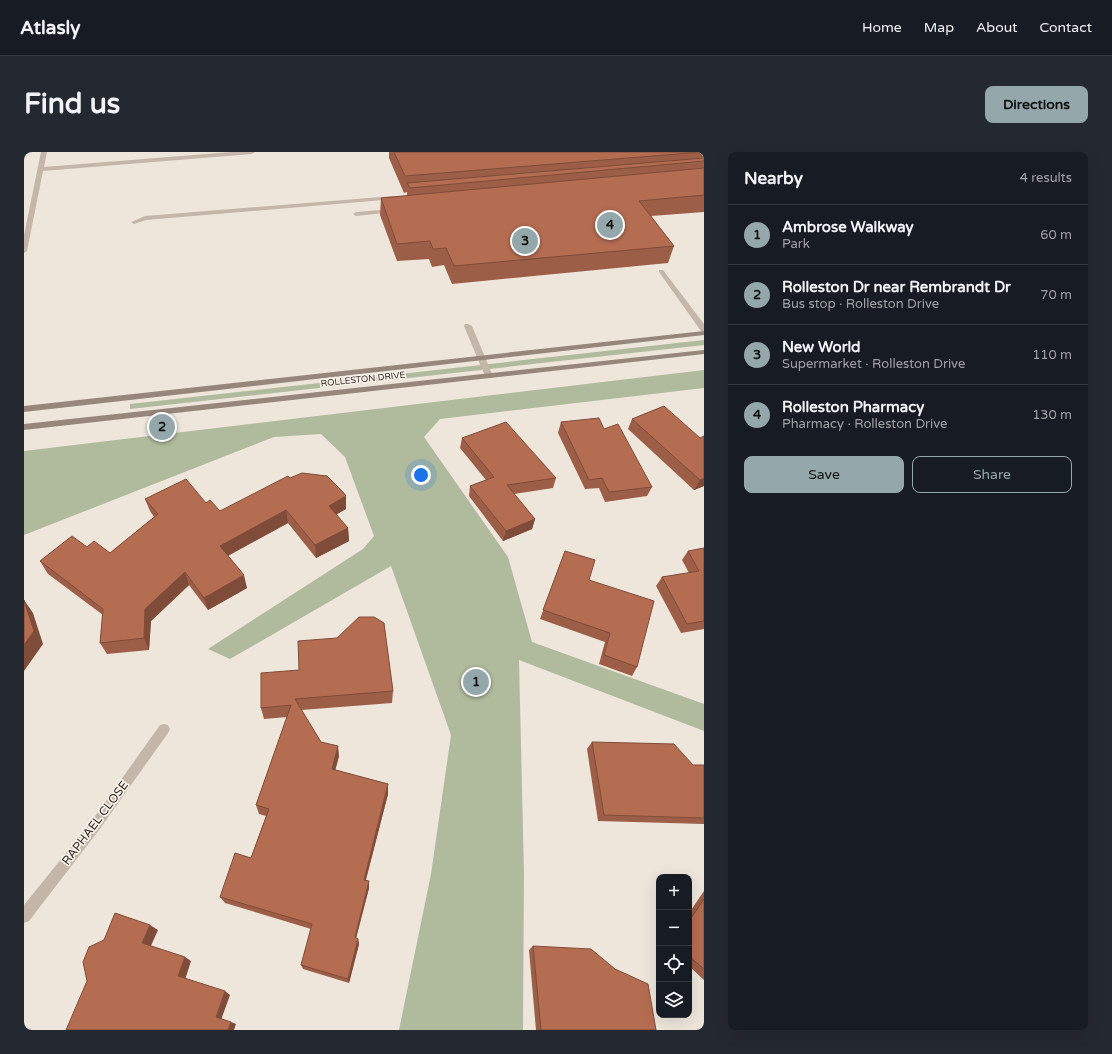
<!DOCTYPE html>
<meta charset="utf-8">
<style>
:root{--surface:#171b24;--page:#242831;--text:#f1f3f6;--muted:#9ea1a6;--line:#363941;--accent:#94a7aa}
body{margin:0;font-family:"Varela Round",sans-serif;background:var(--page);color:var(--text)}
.controls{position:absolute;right:12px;bottom:12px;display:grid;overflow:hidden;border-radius:8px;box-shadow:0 4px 16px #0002}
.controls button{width:36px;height:36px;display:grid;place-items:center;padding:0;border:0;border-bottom:1px solid var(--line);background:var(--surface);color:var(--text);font:20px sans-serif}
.you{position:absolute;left:397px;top:323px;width:14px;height:14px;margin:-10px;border:3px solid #fff;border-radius:50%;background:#1a73e8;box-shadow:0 0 0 6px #1a73e833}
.badge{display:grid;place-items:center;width:26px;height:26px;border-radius:50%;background:var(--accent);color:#111;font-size:13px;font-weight:700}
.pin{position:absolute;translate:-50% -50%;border:2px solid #fff;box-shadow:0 1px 4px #0006}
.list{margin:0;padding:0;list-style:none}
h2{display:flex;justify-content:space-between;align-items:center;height:52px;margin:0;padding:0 16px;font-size:17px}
h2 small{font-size:13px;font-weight:400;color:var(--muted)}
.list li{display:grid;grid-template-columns:26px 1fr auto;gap:12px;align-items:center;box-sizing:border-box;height:60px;padding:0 16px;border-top:1px solid var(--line)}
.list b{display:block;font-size:15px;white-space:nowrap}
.list p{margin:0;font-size:13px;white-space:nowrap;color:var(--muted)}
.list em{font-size:13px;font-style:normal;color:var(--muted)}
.actions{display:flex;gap:8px;padding:12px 16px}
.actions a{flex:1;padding:9px 0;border:1px solid var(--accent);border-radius:8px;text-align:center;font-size:14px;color:var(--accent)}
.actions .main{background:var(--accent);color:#111}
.icon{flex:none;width:22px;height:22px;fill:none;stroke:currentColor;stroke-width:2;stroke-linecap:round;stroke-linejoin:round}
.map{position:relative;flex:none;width:680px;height:878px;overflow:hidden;border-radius:8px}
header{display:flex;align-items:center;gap:24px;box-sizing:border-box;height:56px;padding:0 20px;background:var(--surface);border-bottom:1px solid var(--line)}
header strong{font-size:19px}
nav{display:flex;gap:22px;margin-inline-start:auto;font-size:14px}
.intro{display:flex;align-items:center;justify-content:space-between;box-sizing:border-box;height:96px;padding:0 24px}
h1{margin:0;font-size:28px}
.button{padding:10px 18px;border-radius:8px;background:var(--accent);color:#111;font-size:14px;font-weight:700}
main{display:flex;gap:24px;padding:0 24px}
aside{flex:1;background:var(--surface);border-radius:8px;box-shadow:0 4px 16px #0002}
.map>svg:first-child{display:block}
.green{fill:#b0bb9d}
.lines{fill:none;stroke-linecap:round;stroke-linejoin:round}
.service{fill:#c4b6a9;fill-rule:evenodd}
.minor{fill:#c4b6a9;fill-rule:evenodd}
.secondary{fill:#97867b;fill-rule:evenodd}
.wall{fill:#9c5e47}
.shaded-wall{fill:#7f4c39}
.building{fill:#b56d52;stroke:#7f4c39}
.labels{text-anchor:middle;stroke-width:3.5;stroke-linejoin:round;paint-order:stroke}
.far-street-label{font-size:9px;fill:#322b28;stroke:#f6f0e7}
.near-street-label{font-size:12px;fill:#322b28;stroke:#f6f0e7}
</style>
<header>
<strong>Atlasly</strong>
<nav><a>Home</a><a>Map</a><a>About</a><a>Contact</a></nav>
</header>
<div class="intro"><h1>Find us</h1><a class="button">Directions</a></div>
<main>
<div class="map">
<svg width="680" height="878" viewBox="0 0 680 878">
<rect width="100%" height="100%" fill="#eee6db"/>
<path class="green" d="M 680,188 L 680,193 L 106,257 L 106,252 Z
M 680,218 L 680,236 L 416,267 L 400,285 L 484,405 L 508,490 L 680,552 L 680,579 L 495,508 L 500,722 L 499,878 L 375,878 L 407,722 L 427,583 L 367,414 L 206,507 L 184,497 L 339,397 L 350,384 L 321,305 L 297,282 L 250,285 L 0,383 L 0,299 Z"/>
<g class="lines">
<path class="service" d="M 369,44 L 372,46 L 371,47 L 122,68 L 110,72 L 107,70 L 121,64 Z
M 369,57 L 372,59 L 371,60 L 332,64 L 329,62 L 332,60 Z
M 635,118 L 639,118 L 680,172 L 680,179 L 677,179 L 635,120 Z
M 441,172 L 444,172 L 448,174 L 469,224 L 468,226 L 462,226 L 461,224 L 440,174 Z"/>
<path class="minor" d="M 17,0 L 23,0 L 20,15 L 207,0 L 231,0 L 228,2 L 19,19 L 3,99 L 0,101 L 0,83 Z
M 140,572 L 144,573 L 146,577 L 144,581 L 75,678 L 5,769 L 0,771 L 0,753 L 67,670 L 136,573 Z"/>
<path class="secondary" d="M 680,179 L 680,183 L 0,260 L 0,254 Z
M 680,198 L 680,202 L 0,278 L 0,272 Z"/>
</g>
<path class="wall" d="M 365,0 L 680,0 L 680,60 L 627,64 L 650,94 L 644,111 L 428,132 L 420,113 L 408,115 L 405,107 L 373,109 L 356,63 L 357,46 L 383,44 L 383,40 L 380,41 L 365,6 Z
M 640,254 L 680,334 L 670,338 L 604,277 L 608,267 Z
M 537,270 L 580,277 L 628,335 L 623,344 L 581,350 L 575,336 L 561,337 L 534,281 Z
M 438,286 L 532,326 L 529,336 L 490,342 L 511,367 L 508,377 L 479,389 L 445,344 L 446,334 L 462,328 L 436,296 Z
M 266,326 L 322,344 L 322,357 L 312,362 L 324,376 L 325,389 L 292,406 L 264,371 L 204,404 L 223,436 L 184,458 L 165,433 L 127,469 L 125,498 L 83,502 L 76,491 L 79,463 L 24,422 L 16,409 L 63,395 L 86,401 L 130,365 L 126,359 L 121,347 L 182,351 L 196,359 Z
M 680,396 L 680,477 L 657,481 L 632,434 L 638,425 L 665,421 L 658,408 L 664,399 Z
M 541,399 L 565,428 L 613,515 L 608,524 L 575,512 L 581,490 L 516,467 Z
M 313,486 L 369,539 L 368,551 L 277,558 L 297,590 L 315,604 L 311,618 L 364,632 L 364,642 L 342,728 L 345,729 L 345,736 L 332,786 L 334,787 L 335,792 L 325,831 L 279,817 L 277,813 L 287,777 L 201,751 L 196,745 L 227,706 L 242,664 L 235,662 L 232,653 L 263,565 L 240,567 L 237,556 L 275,518 Z
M 568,590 L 669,613 L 680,613 L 680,672 L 574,669 L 563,597 Z
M 680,739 L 680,828 L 665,814 L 665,761 Z
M 509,794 L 632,878 L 512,878 L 505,798 Z"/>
<path class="shaded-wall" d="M 680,326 L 680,334 L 670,338 L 676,328 Z
M 322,344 L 322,357 L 305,367 L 305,354 Z
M 262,358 L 264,371 L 199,406 L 196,394 Z
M 511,367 L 508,377 L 479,389 L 482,379 Z
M 324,376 L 325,389 L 292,406 L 291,393 Z
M 161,420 L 165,433 L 127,469 L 125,498 L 120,486 L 121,457 Z
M 220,423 L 223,436 L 184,458 L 180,446 Z
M 0,448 L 9,461 L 19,492 L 0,519 Z
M 314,594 L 315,604 L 309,627 L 308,617 Z
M 364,632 L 364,642 L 340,734 L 340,728 Z
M 345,729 L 345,736 L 331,790 L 331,785 Z
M 126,773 L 134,778 L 126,796 L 118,791 Z
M 334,787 L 335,792 L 325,831 L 324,827 Z
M 161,805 L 167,809 L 161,828 L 154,824 Z
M 201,839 L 206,843 L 197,868 L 192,865 Z
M 207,870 L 212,872 L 210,878 L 204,878 Z"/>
<path class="building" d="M 370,0 L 678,0 L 381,24 Z
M 680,6 L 680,9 L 386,36 L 383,31 Z
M 680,16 L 680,43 L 615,49 L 650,94 L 430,114 L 422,96 L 409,97 L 406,89 L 373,92 L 357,46 Z
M 640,254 L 676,286 L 680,284 L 680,326 L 676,328 L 608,267 Z
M 575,266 L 580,277 L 594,272 L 628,335 L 585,340 L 578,326 L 565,328 L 537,270 Z
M 482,270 L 532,326 L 483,333 L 511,367 L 482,379 L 446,334 L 470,325 L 438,286 Z
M 278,321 L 303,324 L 319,340 L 322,344 L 305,354 L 324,376 L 291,393 L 262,358 L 196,394 L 220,423 L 180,446 L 161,420 L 121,457 L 120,486 L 76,491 L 79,457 L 16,409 L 48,384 L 63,395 L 70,389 L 86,401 L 134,362 L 121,347 L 162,327 L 182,351 L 186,348 L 196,359 L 264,324 L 266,326 Z
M 680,396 L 680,469 L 663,472 L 638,425 L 675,419 L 664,399 Z
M 541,399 L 571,408 L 565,428 L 630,449 L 613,515 L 580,503 L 586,481 L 519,458 Z
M 0,448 L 10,479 L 0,493 Z
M 335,465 L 350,465 L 360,471 L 369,539 L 271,547 L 297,590 L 314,594 L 308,617 L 364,632 L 340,728 L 345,729 L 331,785 L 334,787 L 324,827 L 277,813 L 288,772 L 196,745 L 211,701 L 227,706 L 245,657 L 232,653 L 267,553 L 237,556 L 237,521 L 275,518 L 274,489 L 313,486 Z
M 568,590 L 650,592 L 669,613 L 680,613 L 680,666 L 580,663 Z
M 680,747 L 680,817 L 665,804 L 665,769 Z
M 91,761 L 126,773 L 118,791 L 161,805 L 154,824 L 201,839 L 192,865 L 207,870 L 204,878 L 42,878 L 63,829 L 59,810 L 65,795 L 80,788 Z
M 509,794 L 567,797 L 591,817 L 624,832 L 632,878 L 517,878 Z"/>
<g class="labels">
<g class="far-street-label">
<text transform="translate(339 227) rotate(-6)" y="3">ROLLESTON DRIVE</text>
</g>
<g class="near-street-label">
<text transform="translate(71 671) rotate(-53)" y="4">RAPHAEL CLOSE</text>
</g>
</g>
</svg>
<div class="controls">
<button>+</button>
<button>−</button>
<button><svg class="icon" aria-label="locate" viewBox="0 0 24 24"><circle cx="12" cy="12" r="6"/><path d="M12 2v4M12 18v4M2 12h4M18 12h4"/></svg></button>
<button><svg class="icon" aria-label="layers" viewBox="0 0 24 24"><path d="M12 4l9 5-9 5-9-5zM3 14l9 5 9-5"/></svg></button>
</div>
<div class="you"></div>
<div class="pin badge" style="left:452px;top:530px">1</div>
<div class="pin badge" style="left:138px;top:275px">2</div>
<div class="pin badge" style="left:501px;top:89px">3</div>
<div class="pin badge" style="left:586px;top:73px">4</div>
</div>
<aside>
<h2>Nearby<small>4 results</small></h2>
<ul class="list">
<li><span class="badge">1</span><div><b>Ambrose Walkway</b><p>Park</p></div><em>60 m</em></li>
<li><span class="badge">2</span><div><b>Rolleston Dr near Rembrandt Dr</b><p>Bus stop · Rolleston Drive</p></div><em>70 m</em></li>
<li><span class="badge">3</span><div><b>New World</b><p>Supermarket · Rolleston Drive</p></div><em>110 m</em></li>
<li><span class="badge">4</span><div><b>Rolleston Pharmacy</b><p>Pharmacy · Rolleston Drive</p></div><em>130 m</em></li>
</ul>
<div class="actions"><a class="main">Save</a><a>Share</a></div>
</aside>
</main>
